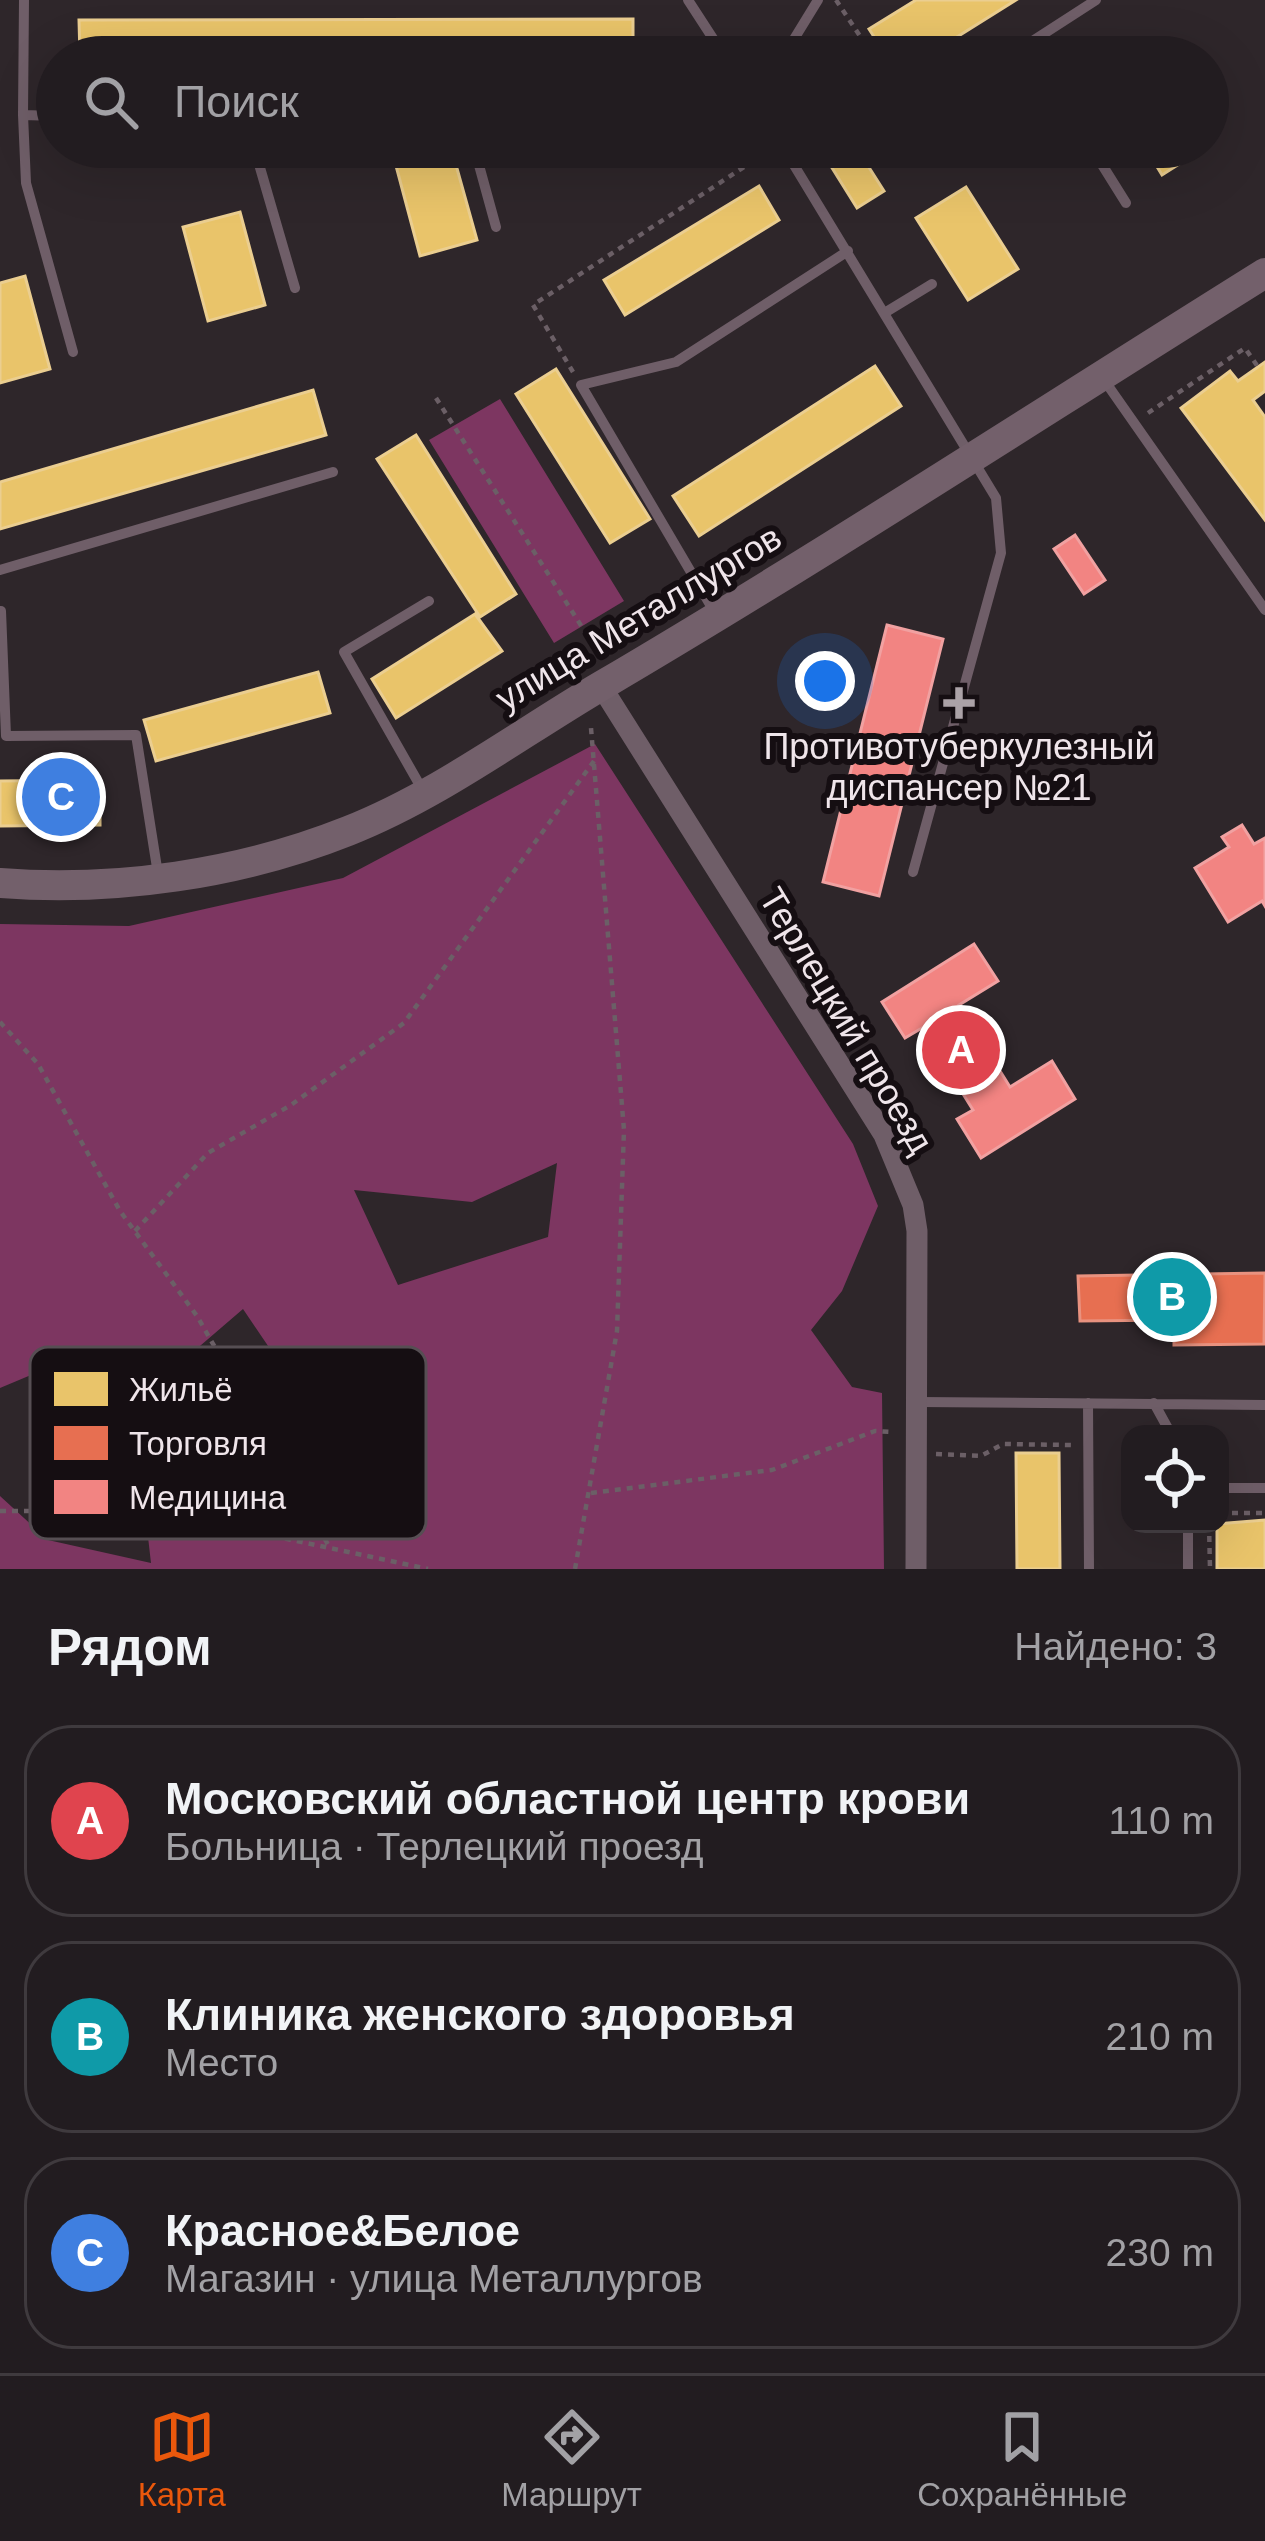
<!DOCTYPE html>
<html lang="ru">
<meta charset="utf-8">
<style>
:root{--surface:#221c20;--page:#2e292d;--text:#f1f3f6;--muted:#a2a1a5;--line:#3f3a3e;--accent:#ea580c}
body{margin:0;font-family:Helvetica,sans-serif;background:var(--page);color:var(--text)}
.controls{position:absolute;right:36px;bottom:36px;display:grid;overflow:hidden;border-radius:24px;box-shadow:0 12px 48px #0002}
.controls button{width:108px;height:108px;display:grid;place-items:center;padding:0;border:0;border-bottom:3px solid var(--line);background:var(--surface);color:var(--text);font:60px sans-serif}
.you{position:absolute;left:825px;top:681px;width:42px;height:42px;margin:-30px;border:9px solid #fff;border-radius:50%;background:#1a73e8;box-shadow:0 0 0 18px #1a73e833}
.badge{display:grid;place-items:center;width:78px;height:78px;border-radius:50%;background:var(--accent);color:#fff;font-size:39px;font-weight:700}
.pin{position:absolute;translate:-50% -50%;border:6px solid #fff;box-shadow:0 3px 12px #0006}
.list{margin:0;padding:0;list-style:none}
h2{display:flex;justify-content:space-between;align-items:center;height:156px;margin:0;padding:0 48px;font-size:51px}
h2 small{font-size:39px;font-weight:400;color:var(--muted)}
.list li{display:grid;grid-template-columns:78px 1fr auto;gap:36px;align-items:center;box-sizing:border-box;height:192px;margin:0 24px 24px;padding:0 24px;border:3px solid var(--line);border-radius:48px}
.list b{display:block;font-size:45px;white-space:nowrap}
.list p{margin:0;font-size:39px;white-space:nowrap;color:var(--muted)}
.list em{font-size:39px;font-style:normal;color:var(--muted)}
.icon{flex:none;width:66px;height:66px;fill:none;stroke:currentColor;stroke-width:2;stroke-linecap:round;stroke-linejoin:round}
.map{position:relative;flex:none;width:1265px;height:1569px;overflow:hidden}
.search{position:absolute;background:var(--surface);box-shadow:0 12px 48px #0002;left:36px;right:36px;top:36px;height:132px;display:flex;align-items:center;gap:30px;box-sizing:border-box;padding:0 42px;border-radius:66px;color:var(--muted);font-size:45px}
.sheet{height:804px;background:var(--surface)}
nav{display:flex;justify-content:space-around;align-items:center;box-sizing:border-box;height:168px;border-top:3px solid var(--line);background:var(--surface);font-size:33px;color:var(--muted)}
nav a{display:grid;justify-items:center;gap:6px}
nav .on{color:var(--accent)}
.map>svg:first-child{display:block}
.forest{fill:#7d3661;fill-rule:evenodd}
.homes{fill:#e9c46a;stroke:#ebce90;stroke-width:3}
.shops{fill:#e76f51;stroke:#e9927f;stroke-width:3}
.health{fill:#f28482;stroke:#f1a1a1;stroke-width:3}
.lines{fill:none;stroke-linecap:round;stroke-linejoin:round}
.path{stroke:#6b5f66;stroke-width:4.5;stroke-dasharray:6 6;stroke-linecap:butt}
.lane{stroke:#6f5e68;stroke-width:10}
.street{stroke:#6f5e68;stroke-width:21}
.secondary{stroke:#73606b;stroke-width:30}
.poi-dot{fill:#aba2a7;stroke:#150e12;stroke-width:4.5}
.labels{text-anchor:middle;stroke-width:12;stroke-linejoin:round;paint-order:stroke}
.street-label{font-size:36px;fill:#efe5ea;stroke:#150e12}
.poi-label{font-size:36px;fill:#efe5ea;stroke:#150e12}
.key{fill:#150e12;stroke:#564e53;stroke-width:3}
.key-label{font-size:33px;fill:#efe5ea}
</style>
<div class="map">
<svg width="1265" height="1569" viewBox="0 0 1265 1569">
<rect width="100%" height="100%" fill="#2e262a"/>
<path class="forest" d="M 500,399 L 624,601 L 554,643 L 429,440 Z
M 595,744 L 853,1144 L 878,1206 L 842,1291 L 811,1330 L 852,1387 L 882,1393 L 884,1569 L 0,1569 L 0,1496 L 48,1540 L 151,1563 L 144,1502 L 236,1498 L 258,1537 L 295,1502 L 392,1462 L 338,1449 L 243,1309 L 179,1364 L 81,1354 L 0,1388 L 0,924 L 129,926 L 343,878 ZM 557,1163 L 548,1237 L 398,1285 L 354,1190 L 472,1202 Z"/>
<path class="homes" d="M 916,0 L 1016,0 L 925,57 L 887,57 L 869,29 Z
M 633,19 L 633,57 L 80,57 L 79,20 Z
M 451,147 L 477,240 L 420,256 L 395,162 Z
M 819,147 L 856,147 L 884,191 L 857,208 Z
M 1145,147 L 1206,147 L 1162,175 Z
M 759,186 L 779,220 L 625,315 L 604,280 Z
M 966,187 L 1018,269 L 968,300 L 916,218 Z
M 240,212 L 265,305 L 208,321 L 183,227 Z
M 25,276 L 50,369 L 0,383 L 0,283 Z
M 1265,362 L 1265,391 L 1253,400 L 1265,417 L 1265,520 L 1181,408 L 1230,371 L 1238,381 Z
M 875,366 L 901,406 L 699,536 L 673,496 Z
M 556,369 L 650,519 L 610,543 L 516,394 Z
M 313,390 L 326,435 L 0,529 L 0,482 Z
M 416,435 L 516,594 L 480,617 L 377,459 Z
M 475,614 L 502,651 L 396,718 L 372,679 Z
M 318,672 L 330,713 L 156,761 L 144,720 Z
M 100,780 L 100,825 L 0,826 L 0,781 Z
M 1016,1453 L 1059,1453 L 1060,1569 L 1017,1569 Z
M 1265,1520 L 1265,1569 L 1217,1569 L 1217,1524 Z"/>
<path class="shops" d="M 1265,1273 L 1264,1344 L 1174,1345 L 1174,1320 L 1080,1321 L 1078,1276 Z"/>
<path class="health" d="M 1075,535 L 1105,580 L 1084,594 L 1054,549 Z
M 887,625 L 943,639 L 879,896 L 823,882 Z
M 1242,825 L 1254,844 L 1265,838 L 1265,906 L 1262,901 L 1228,922 L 1195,868 L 1229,847 L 1222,837 Z
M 974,944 L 998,981 L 959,1005 L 1010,1087 L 1052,1061 L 1075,1099 L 981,1158 L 957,1119 L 973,1110 L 922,1028 L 905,1038 L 882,1002 Z"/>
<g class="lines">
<path class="path" d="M 836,0 L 874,57
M 573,372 L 533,305 L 770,150
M 436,398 L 596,649
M 1148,413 L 1245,348 L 1258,367
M 0,1022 L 38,1064 L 120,1211 L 197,1316 L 330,1548
M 135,1231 L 208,1153 L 291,1105 L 404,1023 L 594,761
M 936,1454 L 981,1456 L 1003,1444 L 1071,1445
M 591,1493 L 772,1470 L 875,1431 L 894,1432
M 0,1511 L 156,1511 L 428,1569
M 1220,1513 L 1265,1513
M 1209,1524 L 1210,1569
M 575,1569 L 617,1331 L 624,1130 L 591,728"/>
<path class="lane" d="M 24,0 L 23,115 L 57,116
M 688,0 L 725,57
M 783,57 L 818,0
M 1008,57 L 1096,0
M 23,115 L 26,183 L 73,352
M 254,147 L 295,288
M 474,147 L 496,227
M 783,147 L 996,498 L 1001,553 L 913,872
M 1091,147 L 1126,203
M 886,312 L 932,284
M 1102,377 L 1265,610
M 0,570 L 333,472
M 1,611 L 6,736 L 136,735 L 158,874
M 715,613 L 581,385 L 676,362 L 848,251
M 422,789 L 344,652 L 429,601
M 919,1402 L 1265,1405
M 1088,1403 L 1089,1569
M 1154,1403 L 1171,1434
M 1220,1488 L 1265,1488
M 1188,1524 L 1188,1569"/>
<path class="street" d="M 601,686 L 884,1135 L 913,1205 L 917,1231 L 916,1569"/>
<path class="secondary" d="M 0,883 C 115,892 240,874 348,831 C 437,796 518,735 601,686 C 825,554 1044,411 1265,273"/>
</g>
<path class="poi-dot" d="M953 685h12v12h12v12h-12v12h-12v-12h-12v-12h12z"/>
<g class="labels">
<g class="street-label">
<text transform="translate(638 617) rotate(-31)" y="13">улица Металлургов</text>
<text transform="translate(847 1020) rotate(59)" y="13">Терлецкий проезд</text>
</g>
<g class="poi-label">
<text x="959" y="759">Противотуберкулезный<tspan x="959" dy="41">диспансер №21</tspan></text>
</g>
</g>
<rect x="30" y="1347" width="396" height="192" rx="18" class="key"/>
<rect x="54" y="1372" width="54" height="34" fill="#e9c46a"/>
<rect x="54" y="1426" width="54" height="34" fill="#e76f51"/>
<rect x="54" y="1480" width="54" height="34" fill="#f28482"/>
<g class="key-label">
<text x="129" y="1401">Жильё</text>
<text x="129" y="1455">Торговля</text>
<text x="129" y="1509">Медицина</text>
</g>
</svg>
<div class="controls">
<button><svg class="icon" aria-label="locate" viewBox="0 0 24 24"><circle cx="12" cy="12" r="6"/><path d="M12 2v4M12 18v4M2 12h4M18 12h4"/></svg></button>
</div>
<div class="you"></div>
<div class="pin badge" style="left:961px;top:1050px;background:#e0444e">A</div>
<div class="pin badge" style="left:1172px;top:1297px;background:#0f9aa8">B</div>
<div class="pin badge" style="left:61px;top:797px;background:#3f7fe0">C</div>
<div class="search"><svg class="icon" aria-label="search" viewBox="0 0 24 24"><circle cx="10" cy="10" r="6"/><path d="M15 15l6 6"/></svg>Поиск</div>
</div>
<section class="sheet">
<h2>Рядом<small>Найдено: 3</small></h2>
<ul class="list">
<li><span class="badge" style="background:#e0444e">A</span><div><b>Московский областной центр крови</b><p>Больница · Терлецкий проезд</p></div><em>110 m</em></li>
<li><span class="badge" style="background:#0f9aa8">B</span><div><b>Клиника женского здоровья</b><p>Место</p></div><em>210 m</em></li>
<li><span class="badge" style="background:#3f7fe0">C</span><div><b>Красное&amp;Белое</b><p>Магазин · улица Металлургов</p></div><em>230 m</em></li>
</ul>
</section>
<nav>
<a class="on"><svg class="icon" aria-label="map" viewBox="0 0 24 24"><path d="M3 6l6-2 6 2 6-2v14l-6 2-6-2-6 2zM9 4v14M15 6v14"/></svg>Карта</a>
<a><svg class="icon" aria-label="directions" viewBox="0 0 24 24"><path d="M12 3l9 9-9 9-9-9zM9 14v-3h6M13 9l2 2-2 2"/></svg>Маршрут</a>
<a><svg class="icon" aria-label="saved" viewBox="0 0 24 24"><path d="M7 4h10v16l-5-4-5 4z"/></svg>Сохранённые</a>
</nav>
